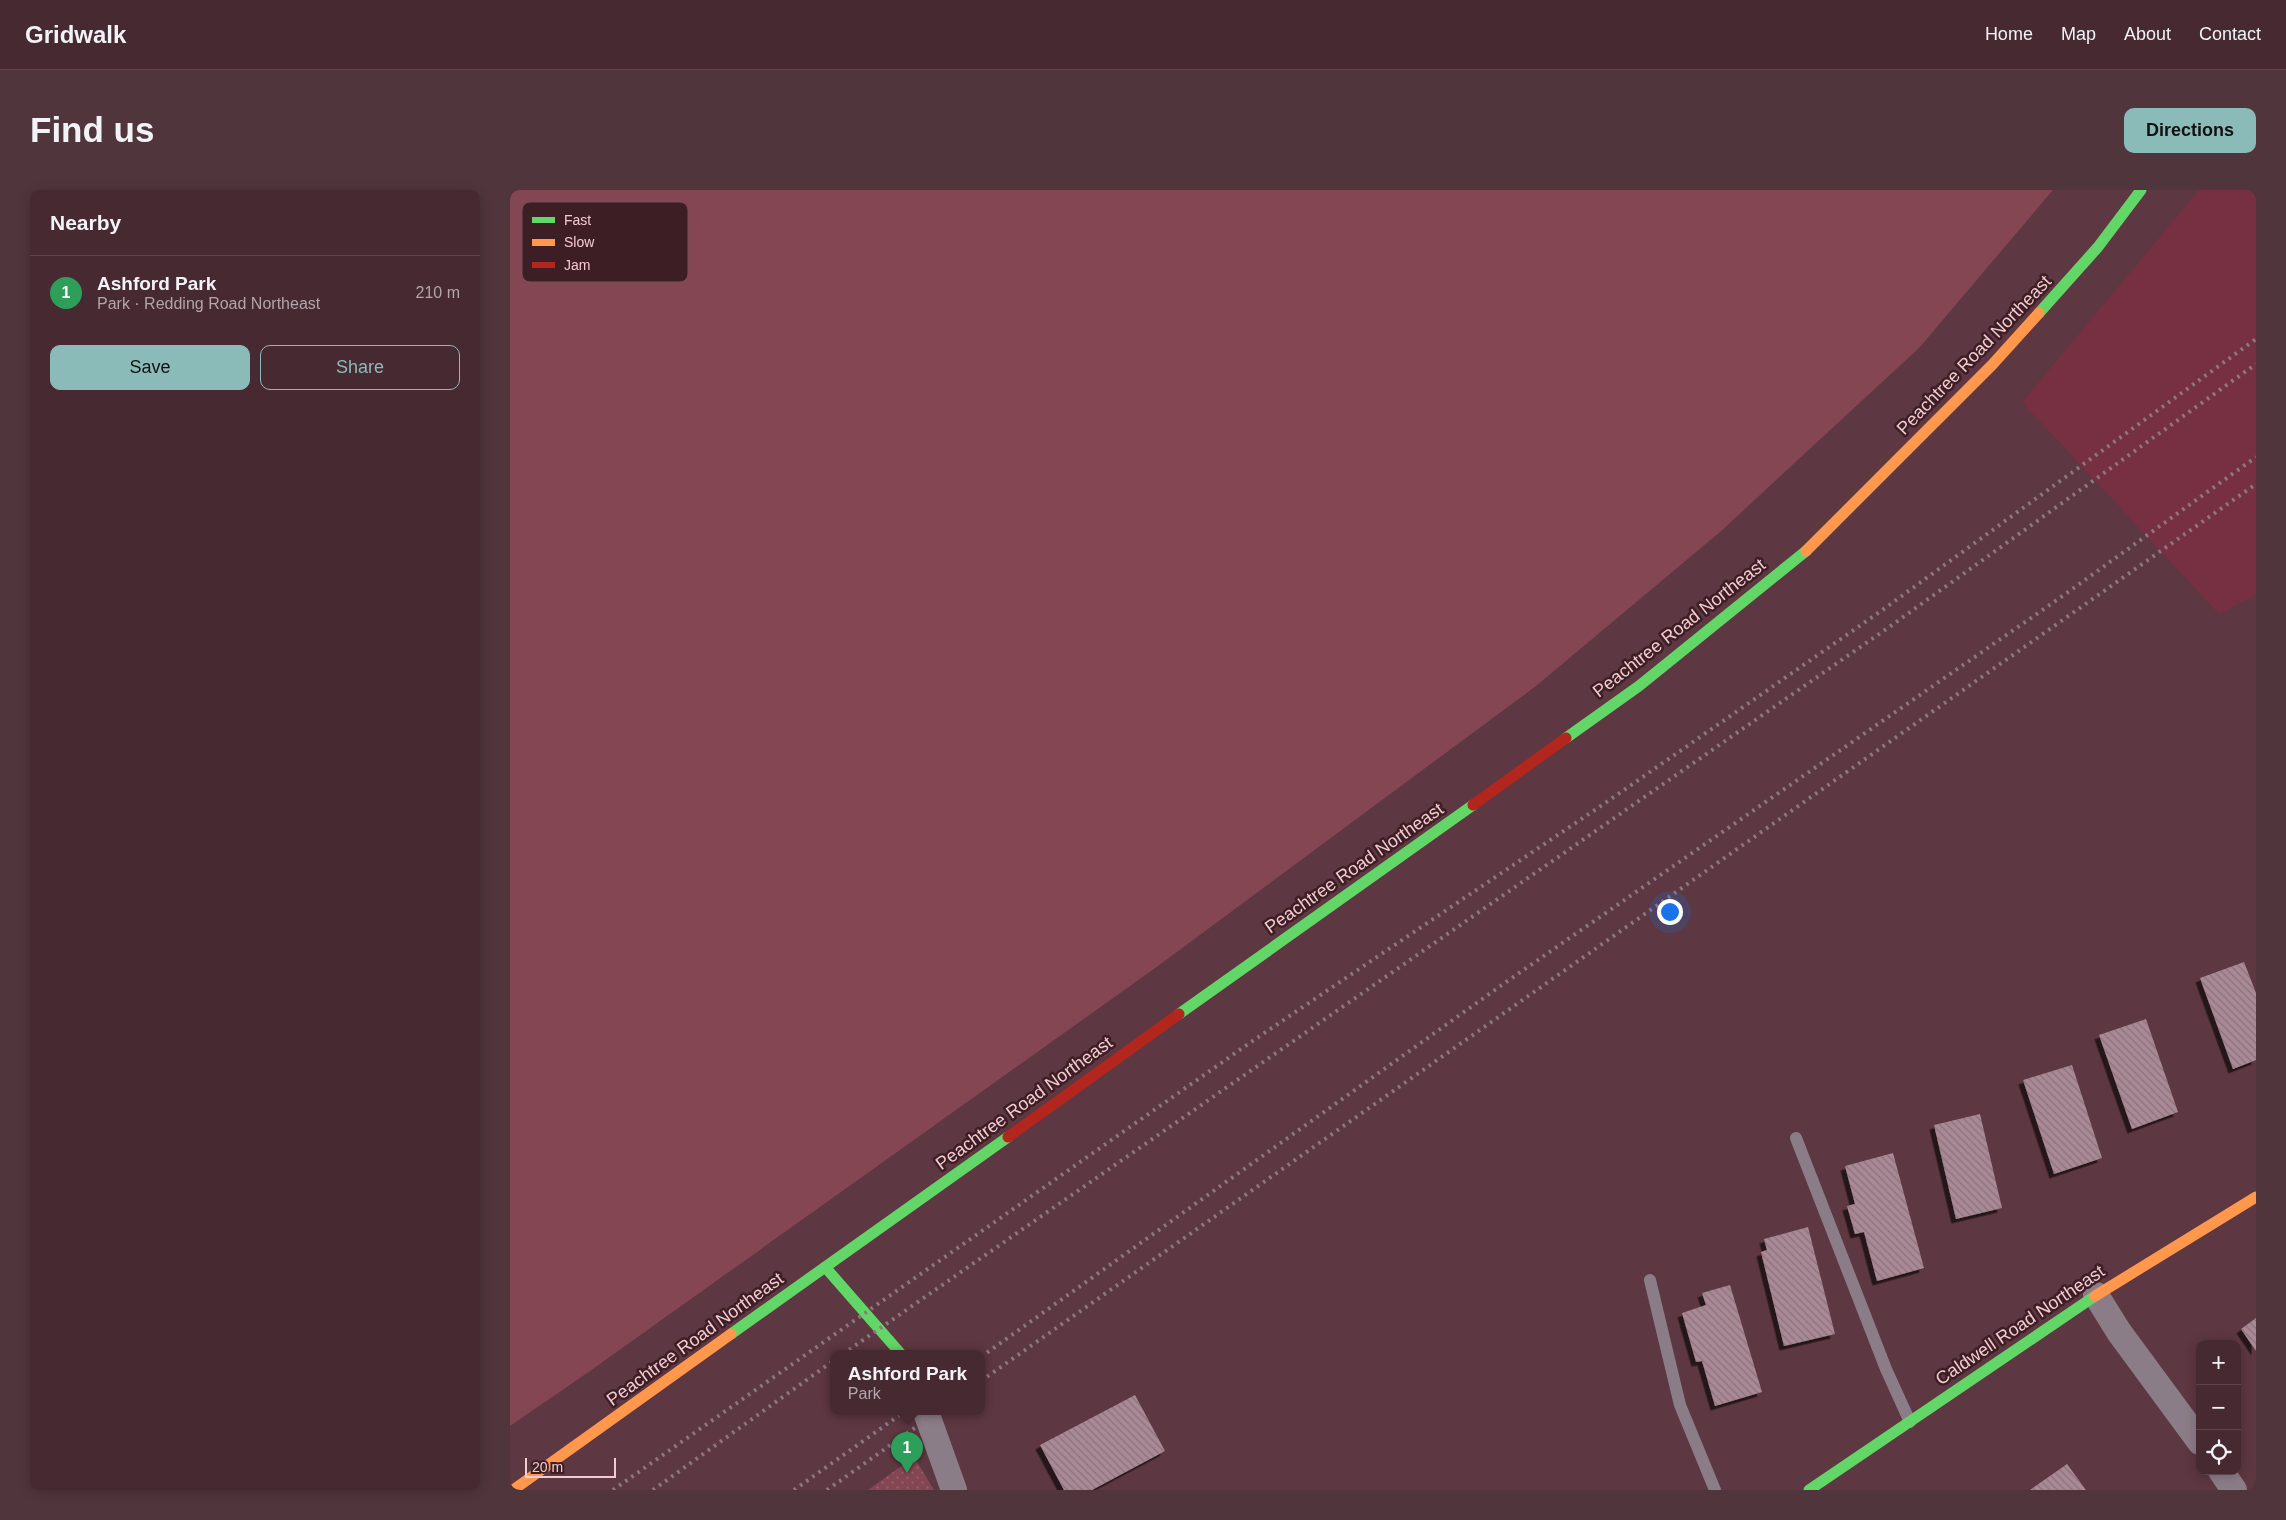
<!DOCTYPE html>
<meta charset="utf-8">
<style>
:root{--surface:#462931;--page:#50353d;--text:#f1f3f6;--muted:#b0a6ab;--line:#5e454d;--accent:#8bbbb9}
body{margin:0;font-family:Arial,sans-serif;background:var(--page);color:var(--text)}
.controls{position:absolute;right:15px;bottom:15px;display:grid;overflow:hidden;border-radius:10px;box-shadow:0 2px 12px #0003}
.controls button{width:45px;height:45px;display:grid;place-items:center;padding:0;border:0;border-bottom:1px solid var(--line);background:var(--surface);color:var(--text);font:25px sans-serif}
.scale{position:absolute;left:15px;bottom:12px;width:91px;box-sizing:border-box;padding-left:5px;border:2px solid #f4cad1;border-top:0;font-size:14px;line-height:18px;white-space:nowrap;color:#f4cad1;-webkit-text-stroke:4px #3d1e25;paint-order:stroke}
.you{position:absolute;left:1159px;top:721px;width:18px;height:18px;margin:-12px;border:4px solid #fff;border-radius:50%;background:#1a73e8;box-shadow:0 0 0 8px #1a73e833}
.badge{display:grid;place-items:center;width:32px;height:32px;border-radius:50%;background:var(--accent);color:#fff;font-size:16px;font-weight:700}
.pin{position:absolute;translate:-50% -41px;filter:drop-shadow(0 1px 2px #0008)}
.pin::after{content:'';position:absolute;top:26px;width:18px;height:15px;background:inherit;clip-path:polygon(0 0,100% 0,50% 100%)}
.popup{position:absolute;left:320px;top:1160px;width:155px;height:65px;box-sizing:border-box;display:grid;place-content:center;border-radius:10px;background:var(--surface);filter:drop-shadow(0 1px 4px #0005);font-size:16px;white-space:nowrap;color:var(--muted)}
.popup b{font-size:19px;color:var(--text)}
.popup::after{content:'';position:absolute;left:50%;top:100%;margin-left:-10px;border:10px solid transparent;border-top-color:var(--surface)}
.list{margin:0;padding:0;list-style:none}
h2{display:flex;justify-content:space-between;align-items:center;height:65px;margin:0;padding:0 20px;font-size:21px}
h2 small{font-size:16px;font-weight:400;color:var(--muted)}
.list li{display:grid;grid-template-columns:32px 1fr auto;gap:15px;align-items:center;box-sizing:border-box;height:75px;padding:0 20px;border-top:1px solid var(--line)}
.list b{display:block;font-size:19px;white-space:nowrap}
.list p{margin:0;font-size:16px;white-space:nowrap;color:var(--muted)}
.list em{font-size:16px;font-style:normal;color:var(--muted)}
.actions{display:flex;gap:10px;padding:15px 20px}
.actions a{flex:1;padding:11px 0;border:1px solid var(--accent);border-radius:10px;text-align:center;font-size:18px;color:var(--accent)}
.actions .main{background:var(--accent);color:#111}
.icon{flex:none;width:28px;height:28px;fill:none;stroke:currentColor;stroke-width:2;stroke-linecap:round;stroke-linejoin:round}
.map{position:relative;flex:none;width:1746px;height:1300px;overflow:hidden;border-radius:10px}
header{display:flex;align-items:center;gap:30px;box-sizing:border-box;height:70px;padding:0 25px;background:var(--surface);border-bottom:1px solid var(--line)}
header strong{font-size:24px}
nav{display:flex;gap:28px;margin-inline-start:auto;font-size:18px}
.intro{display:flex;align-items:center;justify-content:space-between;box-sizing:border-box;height:120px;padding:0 30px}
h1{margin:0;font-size:35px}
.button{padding:12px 22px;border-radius:10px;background:var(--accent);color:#111;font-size:18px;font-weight:700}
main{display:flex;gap:30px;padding:0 30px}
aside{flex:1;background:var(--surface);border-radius:10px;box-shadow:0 2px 12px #0003}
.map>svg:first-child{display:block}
.built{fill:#773042}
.green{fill:#854654}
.park{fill:url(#park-dots)}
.building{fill:url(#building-back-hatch);filter:url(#shadow)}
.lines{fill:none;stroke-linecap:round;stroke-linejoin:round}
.lane{stroke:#8b7d87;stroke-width:12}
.street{stroke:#8b7d87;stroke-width:26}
.fast{stroke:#63d668;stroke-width:11}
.slow{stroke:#ff974d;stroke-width:11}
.jam{stroke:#b3261e;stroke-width:11}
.rail{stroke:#8d7881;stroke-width:4;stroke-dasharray:2.5 5;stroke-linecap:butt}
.labels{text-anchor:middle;stroke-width:5;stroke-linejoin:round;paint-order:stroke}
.street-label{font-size:18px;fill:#f4cad1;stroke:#3d1e25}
.key{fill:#3d1e25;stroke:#745259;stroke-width:1}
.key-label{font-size:14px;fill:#f4cad1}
</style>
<header>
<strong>Gridwalk</strong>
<nav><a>Home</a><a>Map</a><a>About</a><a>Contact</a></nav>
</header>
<div class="intro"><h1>Find us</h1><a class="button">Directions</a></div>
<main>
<aside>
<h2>Nearby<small></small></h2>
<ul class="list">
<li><span class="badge" style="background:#2e9e5b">1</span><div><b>Ashford Park</b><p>Park · Redding Road Northeast</p></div><em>210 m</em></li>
</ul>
<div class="actions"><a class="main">Save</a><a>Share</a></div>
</aside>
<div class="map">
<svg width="1746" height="1300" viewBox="0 0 1746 1300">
<defs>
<pattern id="park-dots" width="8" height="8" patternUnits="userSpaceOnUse" patternTransform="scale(1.25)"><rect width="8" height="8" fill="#854654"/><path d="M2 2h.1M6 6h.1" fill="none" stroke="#975f6c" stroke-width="1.8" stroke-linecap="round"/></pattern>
<pattern id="building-back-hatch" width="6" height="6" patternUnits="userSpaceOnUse" patternTransform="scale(1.25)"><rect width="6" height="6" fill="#a88995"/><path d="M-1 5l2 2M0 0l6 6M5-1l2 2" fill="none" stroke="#8c727b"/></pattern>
<filter id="shadow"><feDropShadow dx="-4.5" dy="4.5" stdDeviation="0" flood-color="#0009"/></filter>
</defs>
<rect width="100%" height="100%" fill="#5d3741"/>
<path class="built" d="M 1689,0 L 1746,0 L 1746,405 L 1709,424 L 1512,212 Z"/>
<path class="green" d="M 0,0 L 1543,0 L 1409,158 L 1210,342 L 1026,496 L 648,776 L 80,1181 L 0,1236 Z"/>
<path class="park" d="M 404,1267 L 424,1300 L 358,1300 Z"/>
<path class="building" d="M 1734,772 L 1746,803 L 1746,870 L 1723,879 L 1690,788 Z
M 1636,829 L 1668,922 L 1622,939 L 1589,845 Z
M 1562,875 L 1592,968 L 1544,984 L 1513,890 Z
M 1470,924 L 1492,1018 L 1446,1029 L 1424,935 Z
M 1383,963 L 1414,1078 L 1367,1091 L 1354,1042 L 1345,1044 L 1337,1016 L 1345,1014 L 1335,976 Z
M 1298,1037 L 1325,1144 L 1274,1156 L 1251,1062 L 1257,1060 L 1254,1049 Z
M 1220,1095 L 1252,1202 L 1205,1216 L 1192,1171 L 1186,1172 L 1172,1123 L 1196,1115 L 1192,1103 Z
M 1746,1128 L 1746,1161 L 1731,1139 Z
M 625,1205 L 655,1261 L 582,1300 L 554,1300 L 530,1255 Z
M 1557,1274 L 1576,1300 L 1520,1300 Z"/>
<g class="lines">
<path class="lane" d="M 1286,948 L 1376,1179 L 1400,1232
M 1140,1090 L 1170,1215 L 1205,1300"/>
<path class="street" d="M 1586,1105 L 1609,1142 L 1690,1252
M 416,1222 L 444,1300
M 1711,1281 L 1724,1300"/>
<path class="fast" d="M 1529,123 L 1588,57 L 1631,0
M 1056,548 L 1129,496 L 1296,361
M 669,824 L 963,615
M 315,1077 L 391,1164
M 221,1144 L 498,947
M 1299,1300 L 1585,1106"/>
<path class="slow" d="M 1296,361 L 1482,175 L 1529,123
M 1585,1106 L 1746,1007
M 3,1300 L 221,1144"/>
<path class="jam" d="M 963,615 L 1056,548
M 498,947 L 669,824"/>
<path class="rail" d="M 333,1164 L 1382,435 L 1746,174
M 471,1167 L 989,797 L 1554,405 L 1746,267
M 471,1191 L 1746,294
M 103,1300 L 741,852 L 1104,607 L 1371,421 L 1746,149
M 143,1300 L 323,1171
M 284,1300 L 394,1222
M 317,1300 L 427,1222"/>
</g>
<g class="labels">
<g class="street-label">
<text transform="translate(1464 165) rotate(-46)" y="6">Peachtree Road Northeast</text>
<text transform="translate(1169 438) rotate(-38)" y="6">Peachtree Road Northeast</text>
<text transform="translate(844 678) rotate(-35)" y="6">Peachtree Road Northeast</text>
<text transform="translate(514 913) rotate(-36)" y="6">Peachtree Road Northeast</text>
<text transform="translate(1510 1135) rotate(-34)" y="6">Caldwell Road Northeast</text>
<text transform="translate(185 1149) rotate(-36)" y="6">Peachtree Road Northeast</text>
</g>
</g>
<rect x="12" y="12" width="166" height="80" rx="8" class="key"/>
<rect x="22" y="27" width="23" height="6" fill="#63d668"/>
<rect x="22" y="49" width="23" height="7" fill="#ff974d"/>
<rect x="22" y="72" width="23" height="6" fill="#b3261e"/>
<g class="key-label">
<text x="54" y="35">Fast</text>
<text x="54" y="57">Slow</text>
<text x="54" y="80">Jam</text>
</g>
</svg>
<div class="controls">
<button>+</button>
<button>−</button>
<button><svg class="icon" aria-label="locate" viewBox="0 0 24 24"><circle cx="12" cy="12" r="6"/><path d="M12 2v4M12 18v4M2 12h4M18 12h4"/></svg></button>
</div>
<div class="scale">20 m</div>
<div class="you"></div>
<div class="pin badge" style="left:397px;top:1283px;background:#2e9e5b">1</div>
<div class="popup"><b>Ashford Park</b>Park</div>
</div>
</main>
